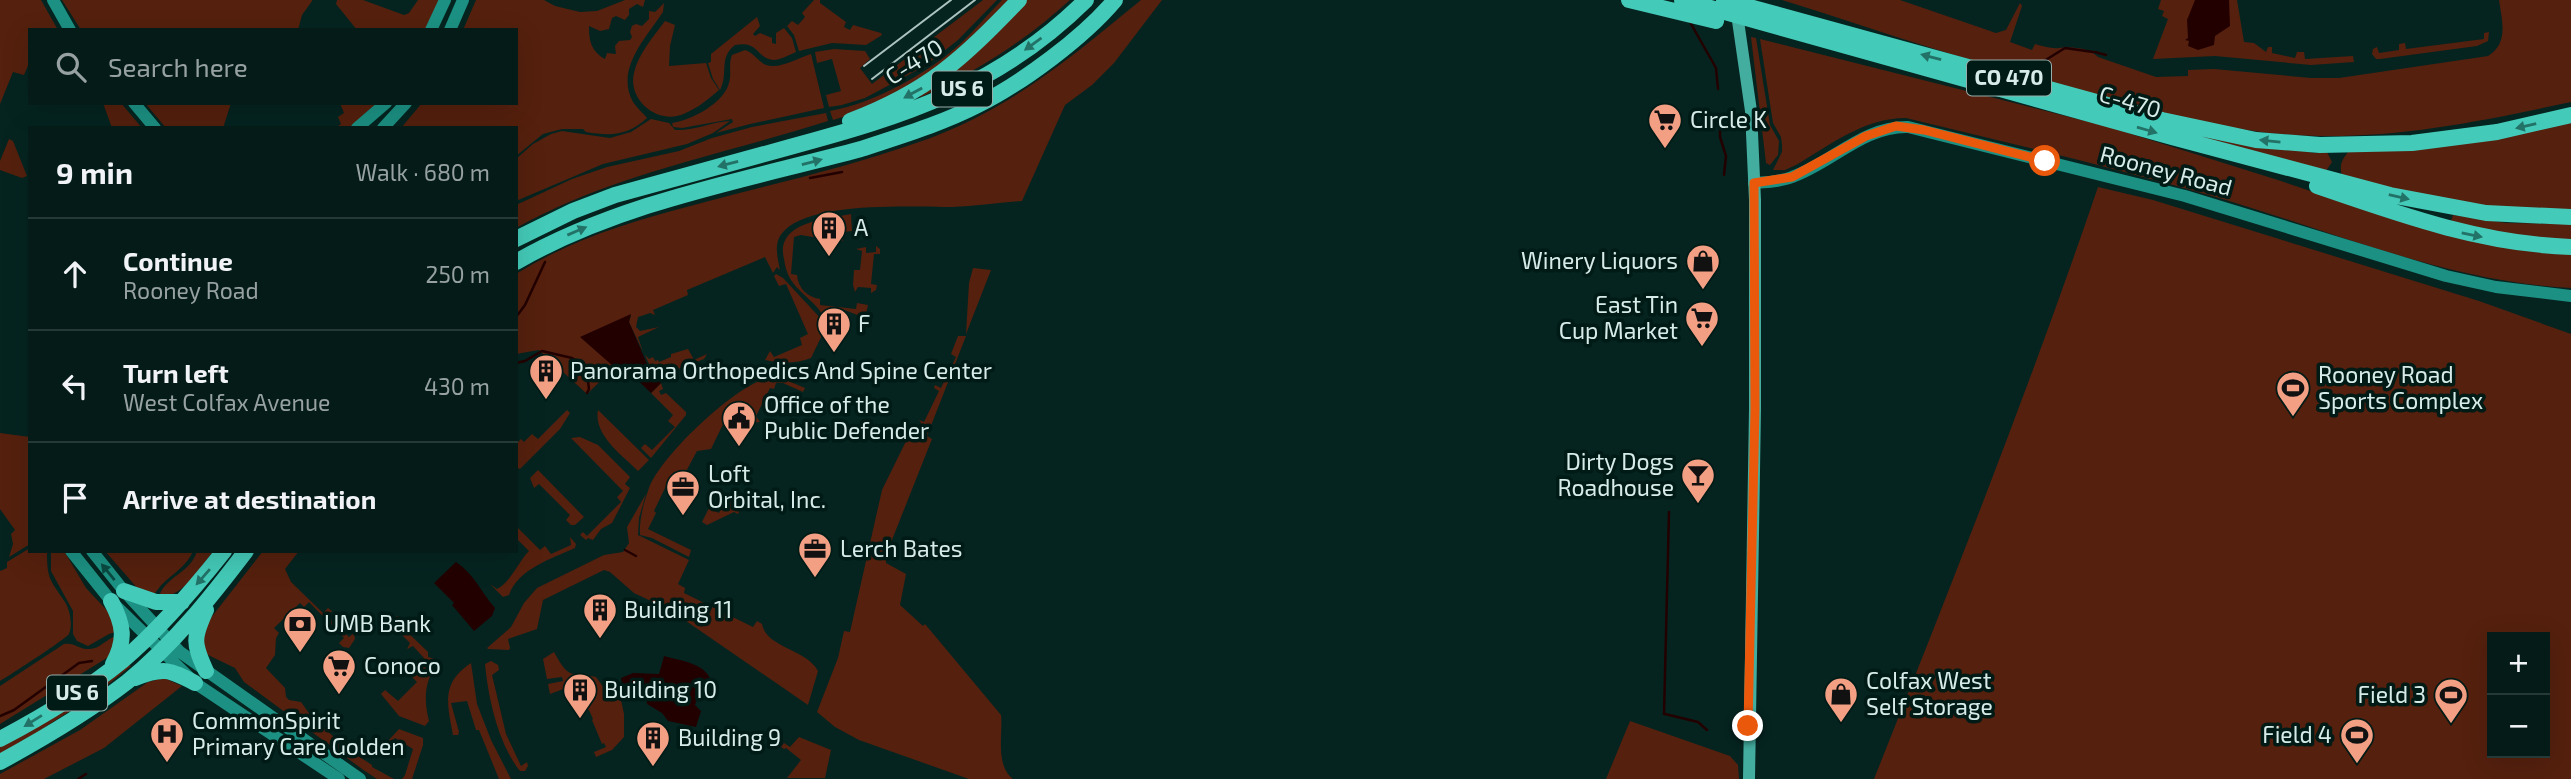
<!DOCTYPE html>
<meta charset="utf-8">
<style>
:root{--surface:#041b18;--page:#122825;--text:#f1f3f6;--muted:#97a1a2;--line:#253937}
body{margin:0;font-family:"Exo 2",sans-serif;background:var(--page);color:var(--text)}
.controls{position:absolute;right:21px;bottom:21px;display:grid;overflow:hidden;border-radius:0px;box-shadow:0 7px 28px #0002}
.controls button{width:63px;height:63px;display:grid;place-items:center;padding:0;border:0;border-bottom:2px solid var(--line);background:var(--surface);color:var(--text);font:35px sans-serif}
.stop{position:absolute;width:21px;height:21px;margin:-16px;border:5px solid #ea580c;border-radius:50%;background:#fff}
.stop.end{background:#ea580c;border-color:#fff;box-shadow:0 2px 7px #0008}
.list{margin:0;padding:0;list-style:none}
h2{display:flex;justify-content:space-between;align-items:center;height:91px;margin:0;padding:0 28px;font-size:30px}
h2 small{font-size:23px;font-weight:400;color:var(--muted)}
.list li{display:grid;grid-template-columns:46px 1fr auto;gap:21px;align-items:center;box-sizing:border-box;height:112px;padding:0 28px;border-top:2px solid var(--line)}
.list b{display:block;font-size:26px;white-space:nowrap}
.list p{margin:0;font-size:23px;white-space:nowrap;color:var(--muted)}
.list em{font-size:23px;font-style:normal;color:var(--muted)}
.icon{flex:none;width:38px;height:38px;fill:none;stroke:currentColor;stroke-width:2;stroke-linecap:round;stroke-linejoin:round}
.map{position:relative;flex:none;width:2571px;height:779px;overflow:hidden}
.search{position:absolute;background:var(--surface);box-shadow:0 7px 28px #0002;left:28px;top:28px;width:490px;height:77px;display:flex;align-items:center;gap:18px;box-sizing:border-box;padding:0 24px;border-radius:0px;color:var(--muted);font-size:26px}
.panel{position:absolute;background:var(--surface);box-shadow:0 7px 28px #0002;left:28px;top:126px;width:490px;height:427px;border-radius:0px}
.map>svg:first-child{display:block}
.green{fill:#55200e;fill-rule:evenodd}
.water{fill:#230000}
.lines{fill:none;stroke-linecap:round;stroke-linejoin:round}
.stream{stroke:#230000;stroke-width:2.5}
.secondary{stroke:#1c9183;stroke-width:12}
.primary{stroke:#43ad9f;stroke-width:12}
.highway{stroke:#44cab8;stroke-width:16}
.tram{stroke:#acc3bf;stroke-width:2}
.oneway{fill:#227267}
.oneway2{fill:#0b4a42}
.route{stroke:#ea580c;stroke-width:9}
.labels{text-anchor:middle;stroke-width:7;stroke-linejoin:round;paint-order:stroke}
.shield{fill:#001a16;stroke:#96ada9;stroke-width:2}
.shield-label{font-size:21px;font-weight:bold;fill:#d7ece8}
.street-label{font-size:23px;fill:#d7ece8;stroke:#001a16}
.poi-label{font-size:23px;fill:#d7ece8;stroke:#001a16;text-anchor:start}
</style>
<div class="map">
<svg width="2571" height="779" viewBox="0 0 2571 779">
<rect width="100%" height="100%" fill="#052420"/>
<path class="green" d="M 0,0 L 41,0 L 58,30 L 30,30 L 30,61 L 24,75 L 13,72 L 0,104 Z
M 62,0 L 312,0 L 312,1 L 302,15 L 298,30 L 81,30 Z
M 337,0 L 363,0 L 404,15 L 409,13 L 418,0 L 439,0 L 426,30 L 357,30 L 336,4 Z
M 476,0 L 544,0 L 555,6 L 580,12 L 597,11 L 625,0 L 645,0 L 643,7 L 637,4 L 629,9 L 629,15 L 625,20 L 616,16 L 612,18 L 609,29 L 600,31 L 589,26 C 589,41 591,51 605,59 L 607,53 L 616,54 L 615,46 L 619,41 L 630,40 L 632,37 L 630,32 L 632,26 L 636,24 L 642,26 L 649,19 L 649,11 L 655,12 L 664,3 L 663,12 C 646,38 615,69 633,102 C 637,108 643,113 647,118 C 627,136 611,136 586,132 L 583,129 L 562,129 L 543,134 L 516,156 L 516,128 L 401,128 L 422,103 L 516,103 L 516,30 L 463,30 Z
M 814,0 L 820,0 L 820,3 L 846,22 L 844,27 L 850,30 L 853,25 L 881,33 L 882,35 L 866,45 L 832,43 L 799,51 L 794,35 L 787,26 L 792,21 L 798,25 L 805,17 L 802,13 Z
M 983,0 L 997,0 L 958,40 L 925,66 L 865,98 L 842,105 L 829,107 L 826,95 L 841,91 L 832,59 L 817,63 L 815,52 L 834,49 L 865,51 L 870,59 L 860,68 L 872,84 Z
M 1002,0 L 1010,0 L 941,69 L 859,112 L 833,120 L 830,111 C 874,103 927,74 960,44 C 975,30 988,14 1002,0 Z
M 1027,0 L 1070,0 C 1025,41 976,72 921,97 L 919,95 L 985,43 Z
M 1141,0 L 1162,0 L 1114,63 L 1092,85 L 1065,105 L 1022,201 C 999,203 975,206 952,207 C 912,207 815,201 785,230 C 773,241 777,255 780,270 L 777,267 L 773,273 L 765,257 L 687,290 L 688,295 L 653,310 L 655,315 L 650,313 L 638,317 L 636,327 L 640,331 L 659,327 L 638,337 L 643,352 L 629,322 L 631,315 L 581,337 L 615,367 L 587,394 L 539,350 L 516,354 L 516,274 C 570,240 632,221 694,205 C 768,185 846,168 919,142 C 1008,111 1069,59 1141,0 Z
M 1782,0 L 1900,0 L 1996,33 L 2006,30 L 2020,3 L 2022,6 L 2010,42 L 2032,50 L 2035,44 C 2042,46 2052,49 2059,48 C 2072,47 2087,47 2098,57 L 2156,77 L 2188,76 L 2188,70 L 2214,69 L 2311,78 L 2339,78 L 2488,56 C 2509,43 2502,21 2499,0 L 2571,0 L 2571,102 C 2487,120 2406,137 2320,136 C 2236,135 2155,112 2076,89 C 2030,76 1983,64 1938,50 C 1886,34 1834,16 1782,0 Z
M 2161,0 L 2237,0 L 2244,42 L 2254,43 L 2266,52 L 2268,47 L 2272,47 L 2272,53 L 2295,58 L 2297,52 L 2304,52 L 2305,59 L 2353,56 L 2354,62 L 2311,65 L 2215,56 L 2153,59 L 2168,19 L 2162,16 L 2164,11 L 2158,9 Z
M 757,17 L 760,26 L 753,34 L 755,36 L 760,33 L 772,38 L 772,43 L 776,44 L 776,33 L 784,28 L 792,38 L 796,52 C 789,55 780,60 773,60 C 756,58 759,40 735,45 C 718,58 729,73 720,90 L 713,79 L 708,63 L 711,62 L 711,54 Z
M 665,21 L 675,25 L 670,46 L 669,66 L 706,63 L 711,78 L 719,90 C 708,100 691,113 677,116 C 652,121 628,97 634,73 C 638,54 654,36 665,21 Z
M 2489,32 L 2488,41 L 2477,46 L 2380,59 L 2376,59 L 2372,54 L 2373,49 L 2377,47 L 2379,53 L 2399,50 L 2399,44 L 2405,43 L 2406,49 L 2484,39 L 2484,33 Z
M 1751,37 L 1756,38 L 1770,125 L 1779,141 L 1778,155 L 1770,165 L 1766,163 Z
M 1760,39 L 2109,127 L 2281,181 L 2395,220 L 2571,253 L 2571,288 C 2451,282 2339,234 2226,200 C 2120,169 2013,144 1906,118 C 1864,118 1830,145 1796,165 L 1785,170 L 1773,170 L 1782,152 L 1782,145 L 1781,137 L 1773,123 Z
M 745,50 C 754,53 757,60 764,64 C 778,71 797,58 811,54 L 824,108 L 750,124 L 716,133 L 733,122 L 732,119 L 682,128 L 673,127 L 672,123 C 692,120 724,103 729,83 C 732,73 728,65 732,55 Z
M 103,103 L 121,103 L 142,128 L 112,128 Z
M 145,103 L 231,103 L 224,125 L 225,128 L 166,128 Z
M 340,103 L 377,103 L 349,128 L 335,128 L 341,124 L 338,117 L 344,113 Z
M 826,113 L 828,121 C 725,154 612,174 516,228 L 516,205 L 572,179 L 607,167 L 679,151 L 712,138 L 752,127 Z
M 651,119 L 669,123 L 675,130 C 694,131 711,122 730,121 L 713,133 L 687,144 L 603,164 L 516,201 L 516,159 L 533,144 L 551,134 L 562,131 L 610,138 L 631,132 Z
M 2571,121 L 2571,211 L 2508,209 L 2426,197 L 2342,175 C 2339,165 2342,160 2348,152 Z
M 2186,132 L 2315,153 L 2327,152 L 2332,162 L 2326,171 L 2185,134 Z
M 9,139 L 13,141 L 27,176 L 22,178 L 0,170 L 0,161 Z
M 2098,187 L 2153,200 L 2479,301 L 2571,334 L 2571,779 L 1874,779 C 1952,583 2030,387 2098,187 ZM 2545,637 L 2545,753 L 2492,753 L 2492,637 Z
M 851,214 L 852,231 L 843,232 L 843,241 L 839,240 L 839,237 L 820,233 L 819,238 L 801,235 L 794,237 L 791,274 L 797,275 C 798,288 807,297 820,299 L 820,305 L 856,309 L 857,303 L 868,305 L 865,318 L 842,309 L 831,332 L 828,331 C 826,307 803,298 791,280 C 787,274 785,266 784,259 C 775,222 826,219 851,214 Z
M 2453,215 L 2506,223 L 2571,224 L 2571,241 L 2543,240 L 2450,224 Z
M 876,246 L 880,249 L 880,254 L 874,254 L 871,284 L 877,285 L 876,290 L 871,293 L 871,288 L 858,287 L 855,292 L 853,285 L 854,270 L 860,270 L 862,251 L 856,249 L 866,247 L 866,253 L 876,252 Z
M 973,268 L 991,270 L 966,334 L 969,283 Z
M 776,274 L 783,278 L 824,322 L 824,331 L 811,358 C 796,364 780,363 765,360 L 770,351 L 774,357 L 802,345 L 800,338 L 808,334 L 786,284 L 779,286 L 774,276 Z
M 958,336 L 966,336 L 927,436 L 932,439 L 886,555 L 886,563 L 906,574 L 900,605 L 923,626 L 925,624 L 1001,715 C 1003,735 995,765 1013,779 L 969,779 L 859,740 L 835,727 L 817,712 L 838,658 L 844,631 L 850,632 L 882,490 L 912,429 L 918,430 L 921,423 L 919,420 L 924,422 L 939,391 L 934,388 L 935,385 L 941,388 L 956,357 L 951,354 Z
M 687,347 L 694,360 L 707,354 L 704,359 L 655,378 L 645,355 L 649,359 L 653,357 L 655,361 L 658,360 L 659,362 L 671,357 L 671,354 L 688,349 Z
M 765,379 L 786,380 L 805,388 L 803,392 L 783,383 L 776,383 L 774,389 L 770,388 L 756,416 L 760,422 L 746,423 L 728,414 L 711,449 L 697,451 L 682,479 L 666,486 L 654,511 L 656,513 L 648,529 L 691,550 L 689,557 L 652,538 L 640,535 C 639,519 644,502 649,488 C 661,456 733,388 765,379 Z
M 661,383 L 663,389 L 659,391 L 661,395 L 666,393 L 686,412 L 686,415 L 651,458 L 641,448 L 645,444 L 652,450 L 675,427 L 668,421 L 673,415 L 651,393 Z
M 567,410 L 570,413 L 560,429 L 520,469 L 518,468 L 516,444 L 521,439 L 524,442 L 532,434 L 538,439 Z
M 598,410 L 649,460 L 638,471 C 623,456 593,435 598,410 Z
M 0,433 L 30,437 L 30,544 L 9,557 L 13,544 L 11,534 L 15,530 L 0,509 Z
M 580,437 L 598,445 L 630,477 L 625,484 L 630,488 L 612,523 L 601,529 L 593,540 L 588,538 L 586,540 L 580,535 L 583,532 L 587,536 L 621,502 L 617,497 L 623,491 L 571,438 Z
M 538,470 L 584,517 L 575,525 L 571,525 L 566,520 L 570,515 L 539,484 L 534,488 L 530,478 Z
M 646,494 L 639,518 L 638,535 L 689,560 L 678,584 L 685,588 L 684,593 L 753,627 L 757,621 L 762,624 C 766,648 807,649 818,671 L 808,705 L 670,610 L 634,593 L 610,572 L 604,570 L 543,600 L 537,629 L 508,639 L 510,648 L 509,650 L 488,649 L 487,648 L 511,627 L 524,603 L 537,588 L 604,555 L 623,552 L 629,543 L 627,527 Z
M 727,496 L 744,502 L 738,514 L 734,512 L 707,525 L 702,522 L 709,508 L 719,513 Z
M 516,526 L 540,550 L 545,546 L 551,554 L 571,545 L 570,537 L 576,544 L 575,548 C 551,559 518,569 509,595 L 503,597 L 490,584 L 497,589 C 511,582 518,562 529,551 L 516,538 Z
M 30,548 L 30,551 L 47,551 C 47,580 50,579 65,602 C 70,610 73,625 69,634 C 67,638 9,676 0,681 L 0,571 L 7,568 L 7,562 Z
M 51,551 L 64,551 L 86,588 L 114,618 L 119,631 L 109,634 L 88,646 L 77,641 L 73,634 L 73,611 L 51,571 Z
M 105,551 L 193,551 C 185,571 162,578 153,597 L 139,590 Z
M 197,551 L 213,551 C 201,568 182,598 159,597 C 164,577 191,573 197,551 Z
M 263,551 L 299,551 L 285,569 L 291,582 L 323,613 L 328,608 L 332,611 L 327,616 L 349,637 L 354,633 L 355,639 L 349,648 L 343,647 L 339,643 L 344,638 L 309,602 L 304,607 L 300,603 L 274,628 L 279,633 L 276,638 L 275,655 L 266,668 L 285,688 L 286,697 L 289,700 L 301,702 L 311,716 L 316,717 L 318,723 L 349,750 L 372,765 L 372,767 L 394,779 L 377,779 L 362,769 L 244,682 L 235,668 L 206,654 L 200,634 L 203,628 Z
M 397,616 L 404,619 L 399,624 L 428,652 L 428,657 L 439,660 C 425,680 423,697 429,721 L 425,726 L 399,716 L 381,694 L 385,690 L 398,701 L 417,682 L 412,677 L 423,665 L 421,662 L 424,658 L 413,646 L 407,649 L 410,643 L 392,625 L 387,629 L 385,627 Z
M 116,636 L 110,656 L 0,724 L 0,686 L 64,644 C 74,642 79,649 88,649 C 99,650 106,639 116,636 Z
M 554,652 C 570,681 569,671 596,677 L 604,688 L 621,700 L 624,714 L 624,737 L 612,750 L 596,757 L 594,752 L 606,747 L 604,743 L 602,744 L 592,720 L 593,719 L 589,710 L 587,710 L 584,704 L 582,705 L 582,700 L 574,685 L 550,694 L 548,684 L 563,681 L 562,677 L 547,679 L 543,659 Z
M 491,661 L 498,665 L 499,670 L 492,675 L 506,734 L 521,766 L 527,762 L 528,766 L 525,771 L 520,771 C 498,744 488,697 485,664 Z
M 471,663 L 477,704 L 491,740 L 511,779 L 499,779 L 479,730 L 476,730 L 467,701 L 451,703 L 459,732 L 458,735 L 453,735 C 447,703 441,683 471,663 Z
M 127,664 L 131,666 L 95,695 L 0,756 L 0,745 Z
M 164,678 L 182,686 L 104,748 L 44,779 L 0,779 L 0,774 L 80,730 L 148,682 Z
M 1630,721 L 1730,756 L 1738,765 L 1739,779 L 1606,779 Z
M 399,729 L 423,738 L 423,745 L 412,779 L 402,779 L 405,775 L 413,749 L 395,738 L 389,744 L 387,742 Z
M 799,737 L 831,750 L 825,778 L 787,778 L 801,760 L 786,748 L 784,749 L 781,747 L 784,743 L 790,747 Z"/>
<path class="water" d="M 2195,0 L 2229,0 L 2230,26 L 2215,36 L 2214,45 L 2198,50 L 2188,46 L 2189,41 L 2185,40 L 2188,38 L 2187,20 Z
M 631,314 L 629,322 L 654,380 L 659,380 L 661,383 L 651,393 L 627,370 L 622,374 L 580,337 Z
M 456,562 C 474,574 481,592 495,608 L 492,616 L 474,631 L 452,605 L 454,603 L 434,583 Z
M 664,656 C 681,661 709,663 712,685 L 698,697 L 695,705 L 701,711 L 696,727 L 668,721 L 662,713 L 647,704 L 646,696 L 622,684 L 621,678 L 633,673 L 659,674 Z"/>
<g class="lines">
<path class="stream" d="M 1690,22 L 1716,68 L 1718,89
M 2095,52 L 2106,55
M 2044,61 L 2065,48 L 2093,52
M 1720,123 L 1720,137 L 1726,156 L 1724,175
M 810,178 L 842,172
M 516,317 L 525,305 L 545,262
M 516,363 L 525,361 L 542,351 L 572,358 L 586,366 L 589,389 L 587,393
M 625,550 L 636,556
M 1664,714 L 1669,512
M 1665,714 L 1698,722 L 1707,730
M 0,716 L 14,710 L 79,663 L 92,661
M 78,779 L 86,774"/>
<path class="secondary" d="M 53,0 L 70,30
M 431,30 L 445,0
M 450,30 L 463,0
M 134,103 L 155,128
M 357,128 L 386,103
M 383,128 L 406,103
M 1754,183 C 1767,182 1780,182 1792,177 C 1832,163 1863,126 1908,127 L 2185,196 L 2446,276 L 2496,287 L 2571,296
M 71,551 L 111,601 L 195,683 L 339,779
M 92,551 L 124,591 L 180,652 L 360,779"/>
<path class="primary" d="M 1736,7 L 1751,111 L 1755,200 L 1755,409 L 1749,779"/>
<path class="highway" d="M 1629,0 L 1716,21
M 1682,0 L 2172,137 L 2390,195 L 2486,213 L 2571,217
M 1724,0 L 2162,120 L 2256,140 L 2320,145 L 2412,143 L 2497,132 L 2571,115
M 850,121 C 929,91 962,59 1019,0
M 2317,186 C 2401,215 2482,244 2571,247
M 516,239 L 573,211 L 615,195 C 673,179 731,163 790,147 C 905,116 998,87 1086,0
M 516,262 C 620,202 746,180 861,149 C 900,136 941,124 978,105 C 1022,83 1083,38 1115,0
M 124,591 L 156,602 L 182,602
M 111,601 C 124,625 126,640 113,664
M 206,610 C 193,638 193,643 206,671
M 135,678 C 163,667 169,669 195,683
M 0,739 C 42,717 85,691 122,661 C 160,629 193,590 224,551
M 0,762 C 44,738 87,713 127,682 C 173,645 211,597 246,551"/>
<path class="tram" d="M 864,66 L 951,0
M 872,79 L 975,0"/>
</g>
<defs><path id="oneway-solid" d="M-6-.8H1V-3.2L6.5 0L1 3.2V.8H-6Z" transform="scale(1.75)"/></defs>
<g class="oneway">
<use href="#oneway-solid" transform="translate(1033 44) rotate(144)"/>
<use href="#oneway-solid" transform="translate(1931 57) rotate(-165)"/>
<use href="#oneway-solid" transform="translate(913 93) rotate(151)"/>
<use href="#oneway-solid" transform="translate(2526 126) rotate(167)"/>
<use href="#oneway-solid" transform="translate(2147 130) rotate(16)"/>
<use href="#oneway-solid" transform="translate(2270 141) rotate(-174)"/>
<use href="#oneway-solid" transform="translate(812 162) rotate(-15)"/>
<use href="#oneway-solid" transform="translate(728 164) rotate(165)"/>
<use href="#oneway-solid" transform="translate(2399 197) rotate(13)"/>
<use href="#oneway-solid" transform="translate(577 231) rotate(-23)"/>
<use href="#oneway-solid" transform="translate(2472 235) rotate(12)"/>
<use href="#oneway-solid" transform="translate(203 577) rotate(131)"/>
<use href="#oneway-solid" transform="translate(33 721) rotate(148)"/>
</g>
<use class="oneway2" href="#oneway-solid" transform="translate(108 572) rotate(-129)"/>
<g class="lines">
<path class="route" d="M 1748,726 L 1755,409 L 1754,183 L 1792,177 L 1866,136 L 1896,126 L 1924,130 L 2045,161"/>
</g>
<defs>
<g id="supermarket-pin" transform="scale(1.75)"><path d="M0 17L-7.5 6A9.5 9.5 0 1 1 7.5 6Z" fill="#f39f84" stroke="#001a16"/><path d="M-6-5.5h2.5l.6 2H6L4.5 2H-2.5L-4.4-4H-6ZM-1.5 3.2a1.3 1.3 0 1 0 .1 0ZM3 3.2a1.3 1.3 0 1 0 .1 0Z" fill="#111"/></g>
<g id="building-pin" transform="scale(1.75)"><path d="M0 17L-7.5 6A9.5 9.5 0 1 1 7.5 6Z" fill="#f39f84" stroke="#001a16"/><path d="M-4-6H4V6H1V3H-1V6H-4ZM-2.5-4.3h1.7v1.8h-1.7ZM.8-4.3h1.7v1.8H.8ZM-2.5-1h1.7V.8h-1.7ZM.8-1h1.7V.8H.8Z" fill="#111"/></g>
<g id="shop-pin" transform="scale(1.75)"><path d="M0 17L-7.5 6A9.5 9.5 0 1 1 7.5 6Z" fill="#f39f84" stroke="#001a16"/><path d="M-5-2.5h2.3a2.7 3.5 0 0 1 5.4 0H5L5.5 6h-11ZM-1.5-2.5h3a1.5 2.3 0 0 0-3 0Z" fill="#111"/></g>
<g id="stadium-pin" transform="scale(1.75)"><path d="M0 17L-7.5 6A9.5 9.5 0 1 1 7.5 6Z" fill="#f39f84" stroke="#001a16"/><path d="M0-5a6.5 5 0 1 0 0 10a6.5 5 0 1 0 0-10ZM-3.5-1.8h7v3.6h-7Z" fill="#111"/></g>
<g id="civic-pin" transform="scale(1.75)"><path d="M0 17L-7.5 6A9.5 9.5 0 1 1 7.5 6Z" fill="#f39f84" stroke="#001a16"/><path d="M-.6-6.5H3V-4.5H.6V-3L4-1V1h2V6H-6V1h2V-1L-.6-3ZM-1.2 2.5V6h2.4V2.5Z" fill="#111"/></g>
<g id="bar-pin" transform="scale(1.75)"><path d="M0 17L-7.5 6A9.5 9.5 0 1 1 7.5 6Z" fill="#f39f84" stroke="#001a16"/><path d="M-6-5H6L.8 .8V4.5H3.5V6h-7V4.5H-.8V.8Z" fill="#111"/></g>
<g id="office-pin" transform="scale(1.75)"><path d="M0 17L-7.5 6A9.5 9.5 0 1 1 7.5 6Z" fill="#f39f84" stroke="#001a16"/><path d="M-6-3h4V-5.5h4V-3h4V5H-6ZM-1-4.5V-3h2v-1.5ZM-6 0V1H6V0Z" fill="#111"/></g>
<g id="bank-pin" transform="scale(1.75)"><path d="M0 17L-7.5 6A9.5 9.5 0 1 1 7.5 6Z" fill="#f39f84" stroke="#001a16"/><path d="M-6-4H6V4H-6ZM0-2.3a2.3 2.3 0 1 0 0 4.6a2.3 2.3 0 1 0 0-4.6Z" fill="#111"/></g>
<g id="hospital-pin" transform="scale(1.75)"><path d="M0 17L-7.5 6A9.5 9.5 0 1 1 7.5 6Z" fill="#f39f84" stroke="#001a16"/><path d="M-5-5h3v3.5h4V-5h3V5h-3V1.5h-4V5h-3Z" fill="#111"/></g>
</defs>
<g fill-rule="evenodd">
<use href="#supermarket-pin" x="1665" y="120"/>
<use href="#building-pin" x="829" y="228"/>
<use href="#shop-pin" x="1703" y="261"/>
<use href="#supermarket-pin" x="1702" y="318"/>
<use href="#building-pin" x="834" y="324"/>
<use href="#building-pin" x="546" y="371"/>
<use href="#stadium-pin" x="2293" y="388"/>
<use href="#civic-pin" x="739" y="418"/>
<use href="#bar-pin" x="1698" y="475"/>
<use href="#office-pin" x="683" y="487"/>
<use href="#office-pin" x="815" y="549"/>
<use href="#building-pin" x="600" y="610"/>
<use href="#bank-pin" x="300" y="624"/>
<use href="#supermarket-pin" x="339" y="666"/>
<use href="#building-pin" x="580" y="690"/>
<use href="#shop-pin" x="1841" y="694"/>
<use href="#stadium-pin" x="2451" y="695"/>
<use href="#hospital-pin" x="167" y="734"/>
<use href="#stadium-pin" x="2357" y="735"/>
<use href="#building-pin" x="653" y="738"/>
</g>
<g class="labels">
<g class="shield">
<rect x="1967" y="60.5" width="84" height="35" rx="5"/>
<rect x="932" y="71.5" width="60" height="35" rx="5"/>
<rect x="47" y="675.5" width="60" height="35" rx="5"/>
</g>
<g class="shield-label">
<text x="2009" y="85">CO 470</text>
<text x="962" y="96">US 6</text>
<text x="77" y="700">US 6</text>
</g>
<g class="street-label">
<text transform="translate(914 62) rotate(-33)" y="8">C-470</text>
<text transform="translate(2130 102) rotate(16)" y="8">C-470</text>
<text transform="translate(2166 171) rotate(15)" y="8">Rooney Road</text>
</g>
<g class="poi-label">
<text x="1690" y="128">Circle K</text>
<text x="854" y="236">A</text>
<text x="1678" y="269" text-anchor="end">Winery Liquors</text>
<text x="1678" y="313" text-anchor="end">East Tin<tspan x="1678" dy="26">Cup Market</tspan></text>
<text x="858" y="332">F</text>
<text x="570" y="379">Panorama Orthopedics And Spine Center</text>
<text x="2318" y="383">Rooney Road<tspan x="2318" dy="26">Sports Complex</tspan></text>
<text x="764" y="413">Office of the<tspan x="764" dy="26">Public Defender</tspan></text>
<text x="1674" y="470" text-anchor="end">Dirty Dogs<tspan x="1674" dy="26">Roadhouse</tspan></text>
<text x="708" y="482">Loft<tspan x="708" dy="26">Orbital, Inc.</tspan></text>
<text x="840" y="557">Lerch Bates</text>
<text x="624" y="618">Building 11</text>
<text x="324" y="632">UMB Bank</text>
<text x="364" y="674">Conoco</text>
<text x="1866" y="689">Colfax West<tspan x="1866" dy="26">Self Storage</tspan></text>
<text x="604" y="698">Building 10</text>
<text x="2426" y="703" text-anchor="end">Field 3</text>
<text x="192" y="729">CommonSpirit<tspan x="192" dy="26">Primary Care Golden</tspan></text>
<text x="2332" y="743" text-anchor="end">Field 4</text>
<text x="678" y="746">Building 9</text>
</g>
</g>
</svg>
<div class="controls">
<button>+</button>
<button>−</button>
</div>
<div class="stop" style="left:2045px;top:161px"></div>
<div class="stop end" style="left:1748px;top:726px"></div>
<div class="search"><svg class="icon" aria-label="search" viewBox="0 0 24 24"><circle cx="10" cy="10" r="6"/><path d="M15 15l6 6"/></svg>Search here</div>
<section class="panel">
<h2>9 min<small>Walk · 680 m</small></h2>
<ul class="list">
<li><svg class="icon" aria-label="ahead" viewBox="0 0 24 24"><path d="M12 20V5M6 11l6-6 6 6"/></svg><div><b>Continue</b><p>Rooney Road</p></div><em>250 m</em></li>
<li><svg class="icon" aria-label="left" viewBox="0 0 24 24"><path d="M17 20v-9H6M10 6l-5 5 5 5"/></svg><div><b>Turn left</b><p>West Colfax Avenue</p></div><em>430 m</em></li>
<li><svg class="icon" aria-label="arrive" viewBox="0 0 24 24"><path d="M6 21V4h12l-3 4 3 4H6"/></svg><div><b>Arrive at destination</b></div></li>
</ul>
</section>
</div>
